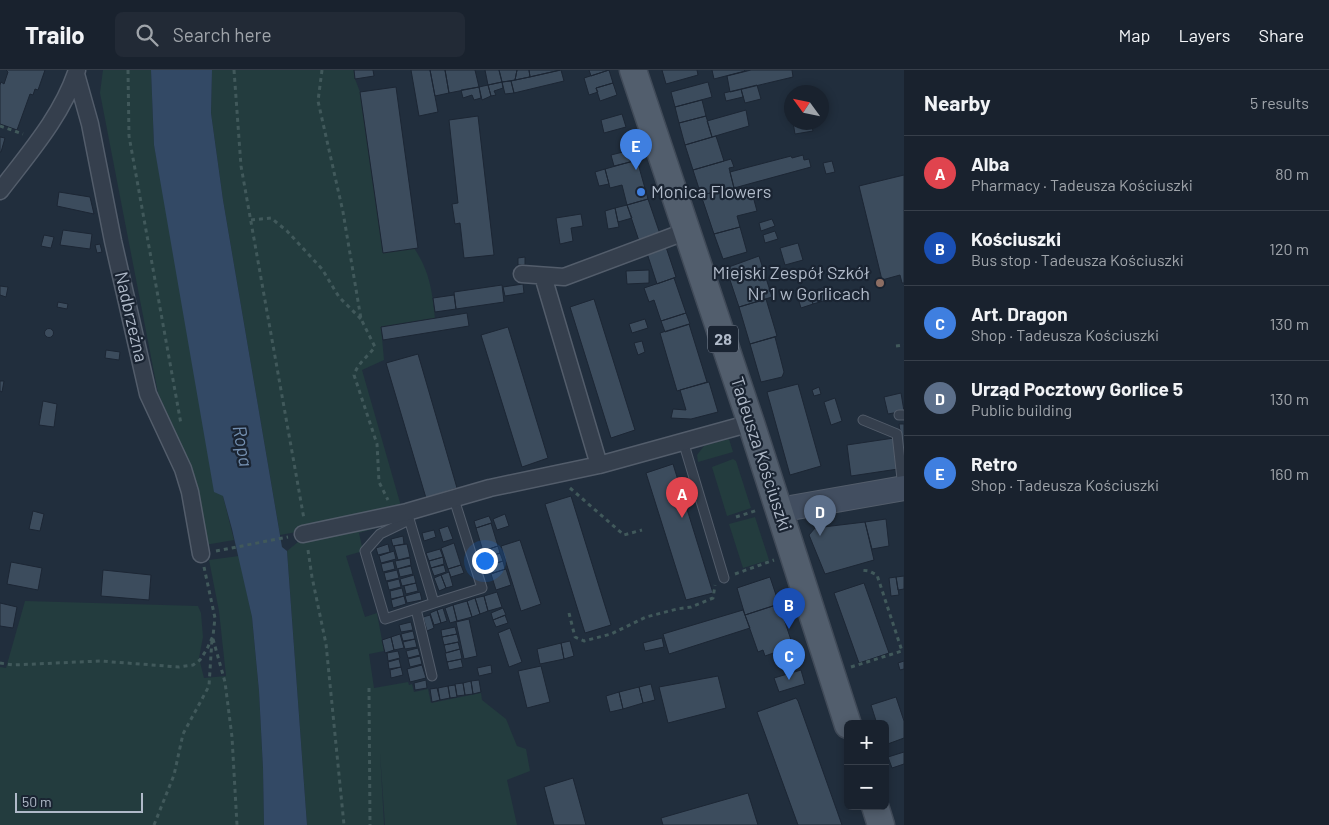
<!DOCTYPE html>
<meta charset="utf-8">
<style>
:root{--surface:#19222e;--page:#222a36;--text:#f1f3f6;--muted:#9fa4aa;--line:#373f4a;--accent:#8bbbb9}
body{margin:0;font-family:Barlow,sans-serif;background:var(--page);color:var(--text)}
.controls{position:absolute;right:15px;bottom:15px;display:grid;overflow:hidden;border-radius:8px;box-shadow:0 2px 8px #0003}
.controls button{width:45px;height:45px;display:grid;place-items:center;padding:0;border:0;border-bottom:1px solid var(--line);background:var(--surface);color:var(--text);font:25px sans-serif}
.compass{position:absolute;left:784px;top:15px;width:45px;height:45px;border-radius:50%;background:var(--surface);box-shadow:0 2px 8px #0003;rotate:303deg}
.scale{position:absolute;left:15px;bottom:12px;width:128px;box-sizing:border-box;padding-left:5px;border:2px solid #b0bac9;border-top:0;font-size:14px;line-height:18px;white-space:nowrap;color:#b0bac9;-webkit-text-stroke:4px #1a2432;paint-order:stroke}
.you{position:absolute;left:484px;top:490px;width:18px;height:18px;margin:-12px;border:4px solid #fff;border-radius:50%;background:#1a73e8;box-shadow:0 0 0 8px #1a73e833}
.badge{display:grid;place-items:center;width:32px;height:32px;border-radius:50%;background:var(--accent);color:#fff;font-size:16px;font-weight:700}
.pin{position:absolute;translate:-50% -41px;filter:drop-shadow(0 1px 2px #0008)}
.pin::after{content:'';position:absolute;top:26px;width:18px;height:15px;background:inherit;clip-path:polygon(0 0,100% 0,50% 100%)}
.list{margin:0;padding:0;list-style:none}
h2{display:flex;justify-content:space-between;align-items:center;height:65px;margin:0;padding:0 20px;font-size:21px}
h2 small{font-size:16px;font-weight:400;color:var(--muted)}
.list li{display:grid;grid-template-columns:32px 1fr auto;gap:15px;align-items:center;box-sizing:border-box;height:75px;padding:0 20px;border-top:1px solid var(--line)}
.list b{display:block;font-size:19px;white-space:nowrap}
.list p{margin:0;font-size:16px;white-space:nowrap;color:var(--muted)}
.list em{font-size:16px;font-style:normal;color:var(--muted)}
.icon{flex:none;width:28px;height:28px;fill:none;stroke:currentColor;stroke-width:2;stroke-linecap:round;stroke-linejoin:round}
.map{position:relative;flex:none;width:904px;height:755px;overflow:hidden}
header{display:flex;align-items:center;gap:30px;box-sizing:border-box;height:70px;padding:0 25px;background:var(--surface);border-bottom:1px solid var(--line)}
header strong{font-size:24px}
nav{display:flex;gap:28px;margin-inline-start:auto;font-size:18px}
.search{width:350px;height:45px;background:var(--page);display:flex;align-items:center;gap:12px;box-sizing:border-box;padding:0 18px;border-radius:8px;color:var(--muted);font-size:19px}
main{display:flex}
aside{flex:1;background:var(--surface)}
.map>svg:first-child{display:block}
.green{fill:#233c3e}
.water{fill:#334965}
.building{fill:#3c4c5d;stroke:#1c2634}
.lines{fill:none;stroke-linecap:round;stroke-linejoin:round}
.service-casing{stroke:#535d6b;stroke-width:11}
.minor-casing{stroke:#535d6b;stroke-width:19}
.secondary-casing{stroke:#535d6b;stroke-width:26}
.primary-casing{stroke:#414b59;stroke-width:29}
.path{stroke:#41595b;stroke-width:3;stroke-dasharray:4 4;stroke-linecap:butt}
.service{stroke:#353f4d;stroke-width:9}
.minor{stroke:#353f4d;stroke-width:16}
.secondary{stroke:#424e60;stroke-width:24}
.primary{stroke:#525e6d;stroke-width:26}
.shop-dot{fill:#3f7fe0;stroke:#1a2432;stroke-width:2}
.education-dot{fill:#8d6e63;stroke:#1a2432;stroke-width:2}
.labels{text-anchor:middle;stroke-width:4.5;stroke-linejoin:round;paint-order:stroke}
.shield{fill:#1a2432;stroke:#838d9c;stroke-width:1}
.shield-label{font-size:16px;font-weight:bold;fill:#b0bac9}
.poi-label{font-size:18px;fill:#b0bac9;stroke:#1a2432;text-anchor:start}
.street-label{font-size:18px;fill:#b0bac9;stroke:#1a2432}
.water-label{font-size:19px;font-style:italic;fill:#7591b2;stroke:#1a2432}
</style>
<header>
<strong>Trailo</strong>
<div class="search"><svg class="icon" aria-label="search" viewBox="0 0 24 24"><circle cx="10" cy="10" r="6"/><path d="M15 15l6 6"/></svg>Search here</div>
<nav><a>Map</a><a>Layers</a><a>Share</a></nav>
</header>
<main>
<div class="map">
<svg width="904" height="755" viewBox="0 0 904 755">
<rect width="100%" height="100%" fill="#212e3d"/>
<path class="green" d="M 103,0 L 151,0 L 154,75 L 223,426 L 234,470 L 205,475 L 189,393 L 158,323 L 100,23 Z
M 212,0 L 354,0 L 355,9 L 360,22 L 383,182 L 414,178 C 430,202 432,221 435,248 L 381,257 L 384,290 L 362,300 L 403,443 L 280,465 L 223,130 L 211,43 Z
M 729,369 L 733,382 L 698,392 L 697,385 L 704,376 Z
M 733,389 L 736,391 L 751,438 L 727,446 L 712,397 Z
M 755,447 L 769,490 L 743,498 L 729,454 Z
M 385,452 L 386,455 L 359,463 L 363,481 L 346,486 L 365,547 L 377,543 L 384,581 L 369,584 L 374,618 L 408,612 L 409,615 L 412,614 L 414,622 L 428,619 L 431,633 L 481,623 L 482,630 L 506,649 L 517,676 L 526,679 L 530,701 L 507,710 L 517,755 L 385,755 L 380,682 L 384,755 L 307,755 L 287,481 L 298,472 L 311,468 Z
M 239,486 L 252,547 L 259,621 L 263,698 L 264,755 L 0,755 L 0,597 L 6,598 L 25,531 L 198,536 L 201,543 L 203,567 L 199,588 L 204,608 L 226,606 L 219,541 L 209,490 Z"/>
<path class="water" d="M 151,0 L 212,0 L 211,43 L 223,130 L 282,477 L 287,481 L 307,755 L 264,755 L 263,698 L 259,621 L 252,547 L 232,459 L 223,426 L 214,422 L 154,75 Z"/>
<path class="building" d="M 6,0 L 45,0 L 38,20 L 35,19 L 33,25 L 30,24 L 17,60 L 0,54 L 0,15 L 1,12 L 4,14 L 8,2 Z
M 354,0 L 373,0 L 374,6 L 355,9 Z
M 411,0 L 430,0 L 438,42 L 419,46 Z
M 430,0 L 445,0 L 449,23 L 435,26 Z
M 445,0 L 475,0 L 479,17 L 449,23 Z
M 485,0 L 499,0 L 502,12 L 488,15 Z
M 499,0 L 517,0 L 515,10 L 502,12 Z
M 517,0 L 529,0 L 530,7 L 515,10 Z
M 529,0 L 560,0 L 530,7 Z
M 561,0 L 564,11 L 514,23 L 511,11 Z
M 589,0 L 609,0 L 591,6 Z
M 609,0 L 613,13 L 596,18 L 598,22 L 589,25 L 584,8 Z
M 662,0 L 697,0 L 698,5 L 666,14 Z
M 712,0 L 744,0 L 745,1 L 714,9 Z
M 751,0 L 792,0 L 793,7 L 730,22 L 727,6 Z
M 511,11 L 514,23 L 505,24 L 502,12 Z
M 502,12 L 503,18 L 494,21 L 496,25 L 491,26 L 488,15 Z
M 708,12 L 712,27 L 675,37 L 671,22 Z
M 613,13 L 617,25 L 600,31 L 596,18 Z
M 488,15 L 491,26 L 482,30 L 479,17 Z
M 757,15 L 761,29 L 745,33 L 741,19 Z
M 396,17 L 418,178 L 383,183 L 360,22 Z
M 479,17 L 481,28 L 474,30 L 472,25 L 463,28 L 461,20 Z
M 741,19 L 743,27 L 726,31 L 724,23 Z
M 702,30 L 706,46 L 679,53 L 675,37 Z
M 746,40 L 749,56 L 712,67 L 707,51 Z
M 622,44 L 626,57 L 604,63 L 601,50 Z
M 478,46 L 494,185 L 464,188 L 460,153 L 455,154 L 452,134 L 458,133 L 449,50 Z
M 706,46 L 712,67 L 685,75 L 679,53 Z
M 793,52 L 811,52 L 813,61 L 795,64 Z
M 716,66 L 724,91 L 693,100 L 685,75 Z
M 0,67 L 5,68 L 1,82 L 0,82 Z
M 631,80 L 634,91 L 614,96 L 611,85 Z
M 803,85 L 804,90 L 809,89 L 811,97 L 734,118 L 730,102 L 791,86 L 792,88 Z
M 731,89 L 734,97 L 729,98 L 734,118 L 701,125 L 693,100 Z
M 637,90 L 648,129 L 627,135 L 622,115 L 610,118 L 605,99 Z
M 832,91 L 835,102 L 826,104 L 823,93 Z
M 605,99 L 609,114 L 599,116 L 595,102 Z
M 904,105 L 904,213 L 902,213 L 900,205 L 882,210 L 859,116 Z
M 730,119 L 732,125 L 751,119 L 757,141 L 737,146 L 740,157 L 714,164 L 701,125 Z
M 59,122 L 90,127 L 94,144 L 57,136 Z
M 648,129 L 660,164 L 639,171 L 627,135 Z
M 627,135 L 632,148 L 618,152 L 615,138 Z
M 615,138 L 619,157 L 608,159 L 605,141 Z
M 581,144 L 583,156 L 571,158 L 573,171 L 560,174 L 556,148 Z
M 772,149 L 775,156 L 761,161 L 759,153 Z
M 740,157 L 747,182 L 723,189 L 714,164 Z
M 63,160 L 92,164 L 90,179 L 60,175 Z
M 775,161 L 778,169 L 765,173 L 763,165 Z
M 44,165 L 54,167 L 51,178 L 41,176 Z
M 798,173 L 803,190 L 785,195 L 780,178 Z
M 100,174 L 102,182 L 97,183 L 95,175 Z
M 665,174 L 676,207 L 657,214 L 646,180 Z
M 759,186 L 772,227 L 739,237 L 726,198 Z
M 525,187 L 525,195 L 518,195 L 518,188 Z
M 649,200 L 649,213 L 627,214 L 626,201 Z
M 674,208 L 686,243 L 661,251 L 654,230 L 649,232 L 644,218 Z
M 523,214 L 524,223 L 505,226 L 503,217 Z
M 502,215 L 504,232 L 456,239 L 454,222 Z
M 0,216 L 8,217 L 6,227 L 0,225 Z
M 826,217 L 830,229 L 813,234 L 809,222 Z
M 810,224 L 813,234 L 801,238 L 798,228 Z
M 454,225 L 456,239 L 435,242 L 433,228 Z
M 594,229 L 635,360 L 611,368 L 570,237 Z
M 766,229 L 777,266 L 750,274 L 739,237 Z
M 58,232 L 68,234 L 67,239 L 57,237 Z
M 467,243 L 469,256 L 383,270 L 381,257 Z
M 686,243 L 690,254 L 665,262 L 661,251 Z
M 645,249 L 648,258 L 632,263 L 629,254 Z
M 689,254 L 707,312 L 677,321 L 660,263 Z
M 508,257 L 548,388 L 522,397 L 481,265 Z
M44.5 263a4.5 4.5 0 1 1 9 0a4.5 4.5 0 1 1-9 0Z
M 775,267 L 784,302 L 782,307 L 761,312 L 750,274 Z
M 642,271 L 645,282 L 638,285 L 634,273 Z
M 106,280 L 120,282 L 119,290 L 105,288 Z
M 418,284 L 457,418 L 426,428 L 386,293 Z
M 0,311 L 4,311 L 2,322 L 0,321 Z
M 709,312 L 718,342 L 691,349 L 671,348 L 673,339 L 686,340 L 680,320 Z
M 798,314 L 821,396 L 790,405 L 767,322 Z
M 819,317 L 821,324 L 814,326 L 812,320 Z
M 901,323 L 904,341 L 888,344 L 884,327 Z
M 835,328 L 842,351 L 831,355 L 824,332 Z
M 43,331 L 57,334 L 54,357 L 39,355 Z
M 899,354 L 904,354 L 904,389 Z
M 894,368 L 898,399 L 851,406 L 847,375 Z
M 673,394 L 713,523 L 686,530 L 646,403 Z
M 571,426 L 611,555 L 585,563 L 545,434 Z
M 33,441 L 44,444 L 40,461 L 29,459 Z
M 505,444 L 509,456 L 497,460 L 493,449 Z
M 489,446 L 492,453 L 476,458 L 474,451 Z
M 886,449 L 889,476 L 872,479 L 865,452 Z
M 865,452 L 874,490 L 825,504 L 809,465 L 815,458 Z
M 491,453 L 498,476 L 483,481 L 476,458 Z
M 448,456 L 453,469 L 443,472 L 439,459 Z
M 434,460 L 436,467 L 424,471 L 422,463 Z
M 403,466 L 404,474 L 393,476 L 391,469 Z
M 520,470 L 541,534 L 521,541 L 501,476 Z
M 454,473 L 461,495 L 448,499 L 441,478 Z
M 388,474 L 390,482 L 378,485 L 376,478 Z
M 407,474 L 410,487 L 398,490 L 394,476 Z
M 498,476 L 500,483 L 486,488 L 483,481 Z
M 440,479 L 443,487 L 429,491 L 426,483 Z
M 394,481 L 396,489 L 381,493 L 379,486 Z
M 500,483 L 503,491 L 488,496 L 486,488 Z
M 443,487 L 444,494 L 431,498 L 429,491 Z
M 410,488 L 411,495 L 397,499 L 395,491 Z
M 393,491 L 395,499 L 383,502 L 381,494 Z
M 503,491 L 505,499 L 493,503 L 490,495 Z
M 11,492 L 42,498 L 38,520 L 7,514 Z
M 444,495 L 446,502 L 434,506 L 431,498 Z
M 461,495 L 464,503 L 451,507 L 448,499 Z
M 411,496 L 413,504 L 400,507 L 398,499 Z
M 506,499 L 511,515 L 496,520 L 491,504 Z
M 103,500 L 151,505 L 149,530 L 101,526 Z
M 397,500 L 399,508 L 386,511 L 384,503 Z
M 449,502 L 453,516 L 446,518 L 441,505 Z
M 414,505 L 416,513 L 402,516 L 400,509 Z
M 441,505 L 446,518 L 439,521 L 434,508 Z
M 904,506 L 904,519 L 898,520 L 896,507 Z
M 770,507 L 779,534 L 745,545 L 737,518 Z
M 896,507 L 899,525 L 891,526 L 889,508 Z
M 399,509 L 401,517 L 389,520 L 387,512 Z
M 416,513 L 418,521 L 406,524 L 404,516 Z
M 864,513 L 889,583 L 859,593 L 834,523 Z
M 402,518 L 404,526 L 391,529 L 390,521 Z
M 420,522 L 422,530 L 407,533 L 405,526 Z
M 497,522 L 502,537 L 488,541 L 484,526 Z
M 404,526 L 406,534 L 393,538 L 391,530 Z
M 484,526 L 488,541 L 480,544 L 475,528 Z
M 475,528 L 480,544 L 472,547 L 467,531 Z
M 467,531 L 472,547 L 457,551 L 453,535 Z
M 0,533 L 17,537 L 13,558 L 0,556 Z
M 779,534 L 793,576 L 765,586 L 763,580 L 758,582 L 745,545 Z
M 453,535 L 457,551 L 450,553 L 445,538 Z
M 443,538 L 447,551 L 441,553 L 437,540 Z
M 503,538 L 506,545 L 493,550 L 491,543 Z
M 437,540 L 441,553 L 434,555 L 430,543 Z
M 743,540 L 750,558 L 669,584 L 663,564 Z
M 430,545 L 434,558 L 427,561 L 423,547 Z
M 505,545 L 508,553 L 496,557 L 493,550 Z
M 469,549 L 477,586 L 464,589 L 456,552 Z
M 411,552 L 413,560 L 401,562 L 399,555 Z
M 455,557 L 457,564 L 442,567 L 441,560 Z
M 510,558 L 522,592 L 509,597 L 498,563 Z
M 413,561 L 415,569 L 403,571 L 401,564 Z
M 400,564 L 404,578 L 394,580 L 391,567 Z
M 457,564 L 459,572 L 444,575 L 442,567 Z
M 391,567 L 394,580 L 385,583 L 382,570 Z
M 662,568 L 664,577 L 645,581 L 643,573 Z
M 415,569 L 417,577 L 405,579 L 403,572 Z
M 570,571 L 574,586 L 564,589 L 561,573 Z
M 458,572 L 460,579 L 446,583 L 444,575 Z
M 561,573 L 564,589 L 540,594 L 537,579 Z
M 418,578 L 420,585 L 408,588 L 406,581 Z
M 460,579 L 462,589 L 447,592 L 445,583 Z
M 398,581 L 400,588 L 388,591 L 387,583 Z
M 420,586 L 422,594 L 410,597 L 408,589 Z
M 399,589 L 401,597 L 389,599 L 388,592 Z
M 461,589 L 463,597 L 449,600 L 447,592 Z
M 904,591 L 904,599 L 900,600 L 898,593 Z
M 422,595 L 426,608 L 410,612 L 407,599 Z
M 491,595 L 492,603 L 479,606 L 477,598 Z
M 541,596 L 550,632 L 527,638 L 518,601 Z
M 401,597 L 403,605 L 391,608 L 390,600 Z
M 801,600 L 805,614 L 779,622 L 774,608 Z
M 718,606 L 726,638 L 668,653 L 659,617 Z
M 426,610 L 427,618 L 415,620 L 414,613 Z
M 479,610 L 481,622 L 473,624 L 471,611 Z
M 471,611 L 473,624 L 465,625 L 463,613 Z
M 463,613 L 465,625 L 457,626 L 455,614 Z
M 651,614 L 655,630 L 643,633 L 639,617 Z
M 455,615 L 457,627 L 450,628 L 448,616 Z
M 448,616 L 450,628 L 440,630 L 438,618 Z
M 639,617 L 643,633 L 623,639 L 619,622 Z
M 437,618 L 440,630 L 432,632 L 430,619 Z
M 619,622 L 623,639 L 610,642 L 606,626 Z
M 896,627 L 904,651 L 904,668 L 885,675 L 885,654 L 877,654 L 871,635 Z
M 796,628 L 798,631 L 842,755 L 798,755 L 757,642 Z
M 904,682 L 904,694 L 892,698 L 888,687 Z
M 573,708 L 586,755 L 554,755 L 544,717 Z
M 748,723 L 758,755 L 663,755 L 661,748 Z"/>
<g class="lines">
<g class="service-casing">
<path id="service" d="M 899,345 L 904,345
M 863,350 L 897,364 L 903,418
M 683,371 L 724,508
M 407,442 L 434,533 L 482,518 L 454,429
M 409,450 L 380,464 L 365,481 L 385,549 L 434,533
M 416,539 L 432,606"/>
</g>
<g class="minor-casing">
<path id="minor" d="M 76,4 L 90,54 L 113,171 L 148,324 L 183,399 L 190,422 L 201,484
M 0,121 C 29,83 62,46 77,0
M 522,204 L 564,207 L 687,161
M 543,206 L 599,395
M 303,464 L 407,442 L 490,418 L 599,395 L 751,353"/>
</g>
<g class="secondary-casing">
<path id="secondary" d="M 779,440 L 904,418"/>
</g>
<g class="primary-casing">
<path id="primary" d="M 633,0 L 751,353 L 848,655
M 875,736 L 881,755"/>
</g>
<path class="path" d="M 128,0 L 129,66 L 181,354
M 234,0 L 241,96 L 304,449
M 322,0 L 318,31 L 343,142 L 361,249 L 375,277 C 367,287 358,293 354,305 L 377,374 L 379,412 L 388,430
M 0,56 L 23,64
M 251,150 L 271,148 L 287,161 L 322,199 L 339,227 L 361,249
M 896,276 L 904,275
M 570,418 L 624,465 L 642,460
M 736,447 L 758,440
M 308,480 L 312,507 L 326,574 L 344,755
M 216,481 L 288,467
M 735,504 L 774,490
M 569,543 L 575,567 L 584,571 L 611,564 L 646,547 L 677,539 L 691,537 L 713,528 L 715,515
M 213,569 L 225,612 L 232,667 L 237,755
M 0,593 L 13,595 L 100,591 L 179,597 L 193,595 L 200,590 L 207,579 L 213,566 L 215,548 L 204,497
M 851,597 L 902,581 L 877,505 L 869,501 L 860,500
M 369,618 L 370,755
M 154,755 L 174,705 L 183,664 L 209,616 L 212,569"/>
<use href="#service" class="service"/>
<use href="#minor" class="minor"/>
<use href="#secondary" class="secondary"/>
<use href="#primary" class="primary"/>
</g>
<circle class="shop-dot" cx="641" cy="122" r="5"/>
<circle class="education-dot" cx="880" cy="213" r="5"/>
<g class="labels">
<rect class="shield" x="708" y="255.5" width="30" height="27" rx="4"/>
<g class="shield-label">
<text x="723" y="275">28</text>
</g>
<g class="poi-label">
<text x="651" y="128">Monica Flowers</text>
<text x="870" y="209" text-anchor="end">Miejski Zespół Szkół<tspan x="870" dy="21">Nr 1 w Gorlicach</tspan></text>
</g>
<g class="street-label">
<text transform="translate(131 247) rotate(77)" y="6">Nadbrzeżna</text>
<text transform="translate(761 384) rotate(72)" y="6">Tadeusza Kościuszki</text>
</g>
<g class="water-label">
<text transform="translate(243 376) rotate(80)" y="7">Ropa</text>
</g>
</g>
</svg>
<div class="controls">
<button>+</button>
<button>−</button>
</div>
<svg class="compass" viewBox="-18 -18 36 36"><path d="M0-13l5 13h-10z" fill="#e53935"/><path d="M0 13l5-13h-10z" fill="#9fa4aa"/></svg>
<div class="scale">50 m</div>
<div class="you"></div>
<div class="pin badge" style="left:682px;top:448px;background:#e0444e">A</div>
<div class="pin badge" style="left:789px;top:559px;background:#1a4fb4">B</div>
<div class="pin badge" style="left:789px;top:610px;background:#3f7fe0">C</div>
<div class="pin badge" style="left:820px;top:466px;background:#5c6f8a">D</div>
<div class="pin badge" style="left:636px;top:100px;background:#3f7fe0">E</div>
</div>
<aside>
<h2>Nearby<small>5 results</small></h2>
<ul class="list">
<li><span class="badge" style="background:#e0444e">A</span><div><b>Alba</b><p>Pharmacy · Tadeusza Kościuszki</p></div><em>80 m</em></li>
<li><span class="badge" style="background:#1a4fb4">B</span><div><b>Kościuszki</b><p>Bus stop · Tadeusza Kościuszki</p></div><em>120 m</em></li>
<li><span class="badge" style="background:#3f7fe0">C</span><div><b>Art. Dragon</b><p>Shop · Tadeusza Kościuszki</p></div><em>130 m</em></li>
<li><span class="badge" style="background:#5c6f8a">D</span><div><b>Urząd Pocztowy Gorlice 5</b><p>Public building</p></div><em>130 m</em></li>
<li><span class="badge" style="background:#3f7fe0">E</span><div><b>Retro</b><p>Shop · Tadeusza Kościuszki</p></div><em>160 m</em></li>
</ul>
</aside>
</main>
